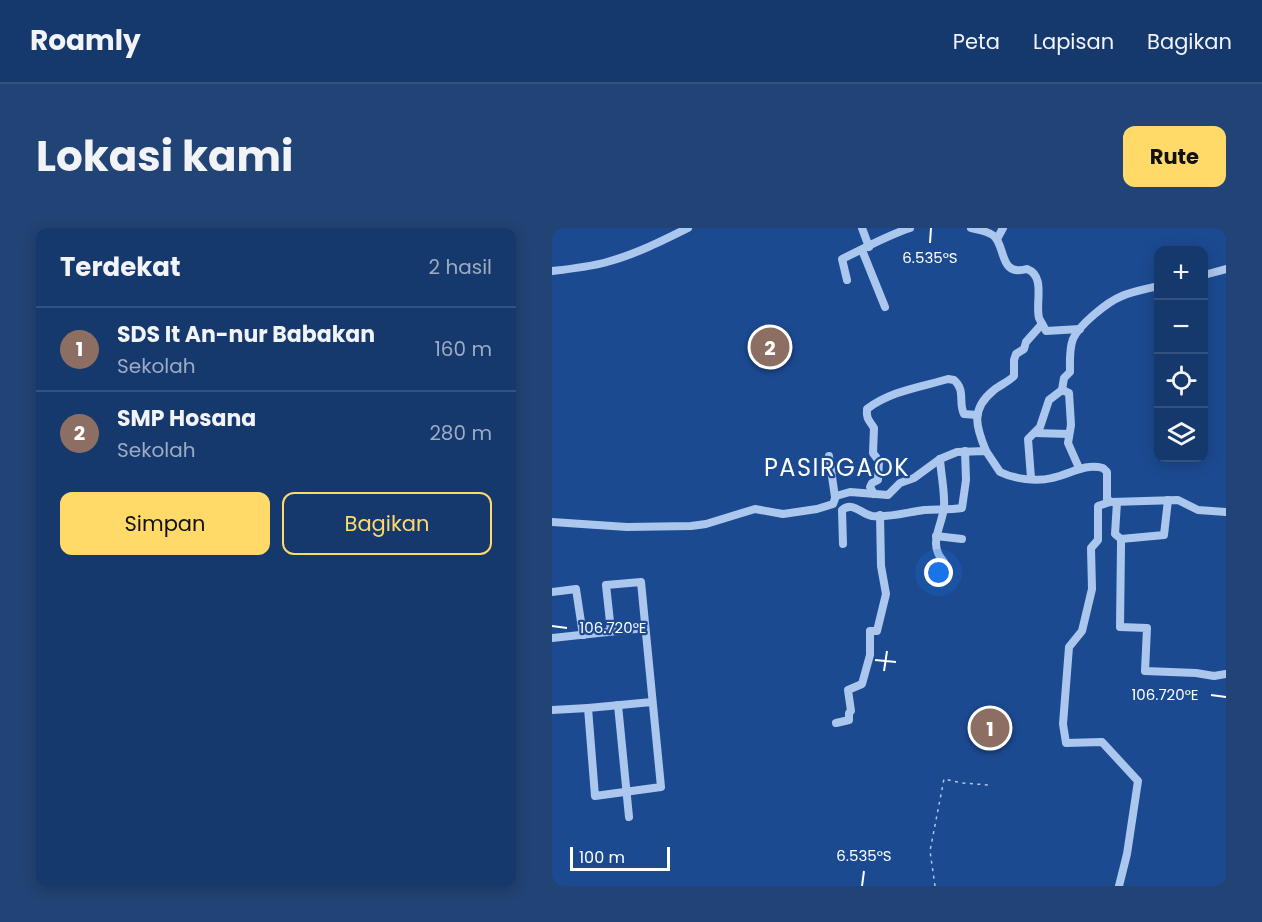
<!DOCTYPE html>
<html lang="id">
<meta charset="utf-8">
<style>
:root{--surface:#15386d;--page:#224375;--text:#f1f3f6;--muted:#9dacc2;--line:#345280;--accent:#ffda69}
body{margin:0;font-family:Poppins,sans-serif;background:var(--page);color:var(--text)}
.controls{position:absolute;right:18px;top:18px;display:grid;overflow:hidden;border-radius:12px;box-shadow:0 3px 15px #0003}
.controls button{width:54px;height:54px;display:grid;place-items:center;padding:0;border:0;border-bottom:2px solid var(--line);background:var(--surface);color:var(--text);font:30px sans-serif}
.scale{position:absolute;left:18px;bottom:15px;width:100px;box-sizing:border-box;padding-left:6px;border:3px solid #fff;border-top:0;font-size:16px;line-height:21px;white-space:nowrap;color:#fff;-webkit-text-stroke:4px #1c4a91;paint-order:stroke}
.you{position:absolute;left:387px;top:345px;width:21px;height:21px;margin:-15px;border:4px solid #fff;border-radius:50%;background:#1a73e8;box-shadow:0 0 0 9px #1a73e833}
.badge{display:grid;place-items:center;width:39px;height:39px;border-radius:50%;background:var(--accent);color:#fff;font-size:20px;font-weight:700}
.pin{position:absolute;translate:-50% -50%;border:3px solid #fff;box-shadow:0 2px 6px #0006}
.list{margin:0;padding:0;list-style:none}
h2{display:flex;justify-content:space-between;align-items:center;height:78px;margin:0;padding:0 24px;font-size:26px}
h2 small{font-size:20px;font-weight:400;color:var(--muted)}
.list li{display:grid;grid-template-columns:39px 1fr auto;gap:18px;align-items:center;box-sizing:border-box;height:84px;padding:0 24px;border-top:2px solid var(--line)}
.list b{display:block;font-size:22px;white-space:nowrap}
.list p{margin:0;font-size:20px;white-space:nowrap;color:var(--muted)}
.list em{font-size:20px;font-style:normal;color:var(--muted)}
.actions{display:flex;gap:12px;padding:18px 24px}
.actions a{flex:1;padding:14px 0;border:2px solid var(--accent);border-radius:12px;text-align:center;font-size:21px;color:var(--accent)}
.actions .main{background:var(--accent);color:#111}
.icon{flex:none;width:33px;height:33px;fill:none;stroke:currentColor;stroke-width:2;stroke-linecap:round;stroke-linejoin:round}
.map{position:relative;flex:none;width:674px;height:658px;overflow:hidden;border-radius:12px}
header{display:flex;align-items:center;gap:36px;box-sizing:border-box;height:84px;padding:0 30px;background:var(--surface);border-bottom:2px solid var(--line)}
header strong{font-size:28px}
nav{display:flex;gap:33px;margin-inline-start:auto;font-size:21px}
.intro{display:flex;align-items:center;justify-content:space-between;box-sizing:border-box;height:144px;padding:0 36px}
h1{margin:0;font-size:42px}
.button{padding:15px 27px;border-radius:12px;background:var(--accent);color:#111;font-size:21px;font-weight:700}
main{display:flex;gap:36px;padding:0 36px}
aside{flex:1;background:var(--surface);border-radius:12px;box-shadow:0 3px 15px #0003}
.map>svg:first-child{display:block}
</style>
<header>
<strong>Roamly</strong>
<nav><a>Peta</a><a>Lapisan</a><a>Bagikan</a></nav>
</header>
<div class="intro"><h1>Lokasi kami</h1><a class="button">Rute</a></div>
<main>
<aside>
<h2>Terdekat<small>2 hasil</small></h2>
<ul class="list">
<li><span class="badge" style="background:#8d6e63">1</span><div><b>SDS It An-nur Babakan</b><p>Sekolah</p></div><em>160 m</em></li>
<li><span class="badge" style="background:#8d6e63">2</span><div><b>SMP Hosana</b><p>Sekolah</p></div><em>280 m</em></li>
</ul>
<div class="actions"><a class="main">Simpan</a><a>Bagikan</a></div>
</aside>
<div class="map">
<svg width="674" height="658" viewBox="0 0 674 658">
<rect width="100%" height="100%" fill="#1c4a91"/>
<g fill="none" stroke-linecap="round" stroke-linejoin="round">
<polyline stroke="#acc7ee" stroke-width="1.5" stroke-dasharray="3 4.5" stroke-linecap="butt" points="383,658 378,623 392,551 410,555 437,557"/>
<g stroke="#acc7ee" stroke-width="8">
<polyline points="310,0 317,19"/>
<path d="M419,0C426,2 436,3 442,8C454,19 447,49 475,41C494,48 483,75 487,90C489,94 492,99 494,103L528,101"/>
<polyline points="445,11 451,0"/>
<polyline points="310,22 333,79"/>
<path d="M0,43C18,41 37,39 55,34C84,26 110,13 136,0"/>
<polyline points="652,47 674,41"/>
<path d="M295,52L290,31C313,20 334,8 358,0"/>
<polyline points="510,162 517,165 519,197 516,215 527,240"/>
<polyline points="483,205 517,206"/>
<path d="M434,223C424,199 418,181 442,162C448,157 456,154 462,148V132L464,126L472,121L474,114L490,96"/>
<polyline points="277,228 283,269"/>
<path d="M388,231C389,247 393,264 392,279C390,299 375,316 392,334"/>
<path d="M479,250L476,211L488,199L497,172L510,162L512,150L518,144C518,134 517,121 521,111C527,97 555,74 570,68C581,63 595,61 606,58"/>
<path d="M322,266L318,259L320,255L326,252L327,233L321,225L322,200C317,192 314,191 315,181C338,163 369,159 396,151L402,152C414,162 406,175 412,186L425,187"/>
<polyline points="558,274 546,278 546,312 539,320 540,361 530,403 517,419 511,496 514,515 550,514 586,553 575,626 567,658"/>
<polyline points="565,274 563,306 569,311 569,318 568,399 595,400 593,443 644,445 662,448 674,446"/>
<path d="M0,294L75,299L139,298L154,296L203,281L231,286L265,281L281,276L284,268L298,264L336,267L348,255L362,250L388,231L405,224L434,223L448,244C462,251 485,254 500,250C519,246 532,235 551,240L555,244V271L559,274L626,272L646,282L674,284"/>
<polyline points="384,308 410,311"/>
<polyline points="569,311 612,307 616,272"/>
<path d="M291,316L290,282C301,273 309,286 320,288C337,290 356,284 372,282C385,281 398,282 410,280L414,252L413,223"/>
<polyline points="0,364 24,361 31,407"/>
<polyline points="59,403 54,357 89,354 109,559 43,568 36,480 100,474"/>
<polyline points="0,410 93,400"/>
<polyline points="66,477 77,589"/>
<polyline points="0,482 36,480"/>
<polyline points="284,495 297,492 297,485 299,483 296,462 310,456 318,427 318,403 325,403 334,366 329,338 328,287"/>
</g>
</g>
<path fill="none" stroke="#fff" stroke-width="2" d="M378,15L379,0M0,398L15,400M323,432L344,434M332,443L335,423M659,467L674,469M310,658L312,643"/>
<g text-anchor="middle" stroke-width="4.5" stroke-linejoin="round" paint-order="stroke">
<g font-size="24" letter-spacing="1.5" fill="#fff" stroke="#1c4a91">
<text x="285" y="248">PASIRGAOK</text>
</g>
</g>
<g font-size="15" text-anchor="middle" fill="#fff" stroke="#1c4a91" stroke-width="4.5" stroke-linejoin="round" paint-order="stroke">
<text x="378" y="35">6.535°S</text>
<text x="61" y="405">106.720°E</text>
<text x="613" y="472">106.720°E</text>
<text x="312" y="633">6.535°S</text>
</g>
</svg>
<div class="controls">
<button>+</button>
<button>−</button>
<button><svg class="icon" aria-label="locate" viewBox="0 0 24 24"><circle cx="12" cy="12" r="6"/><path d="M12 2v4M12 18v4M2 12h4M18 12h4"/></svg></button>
<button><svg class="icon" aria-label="layers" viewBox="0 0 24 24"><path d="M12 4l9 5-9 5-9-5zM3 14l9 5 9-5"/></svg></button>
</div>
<div class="scale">100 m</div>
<div class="you"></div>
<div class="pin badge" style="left:438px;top:500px;background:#8d6e63">1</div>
<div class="pin badge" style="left:218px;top:119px;background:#8d6e63">2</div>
</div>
</main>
